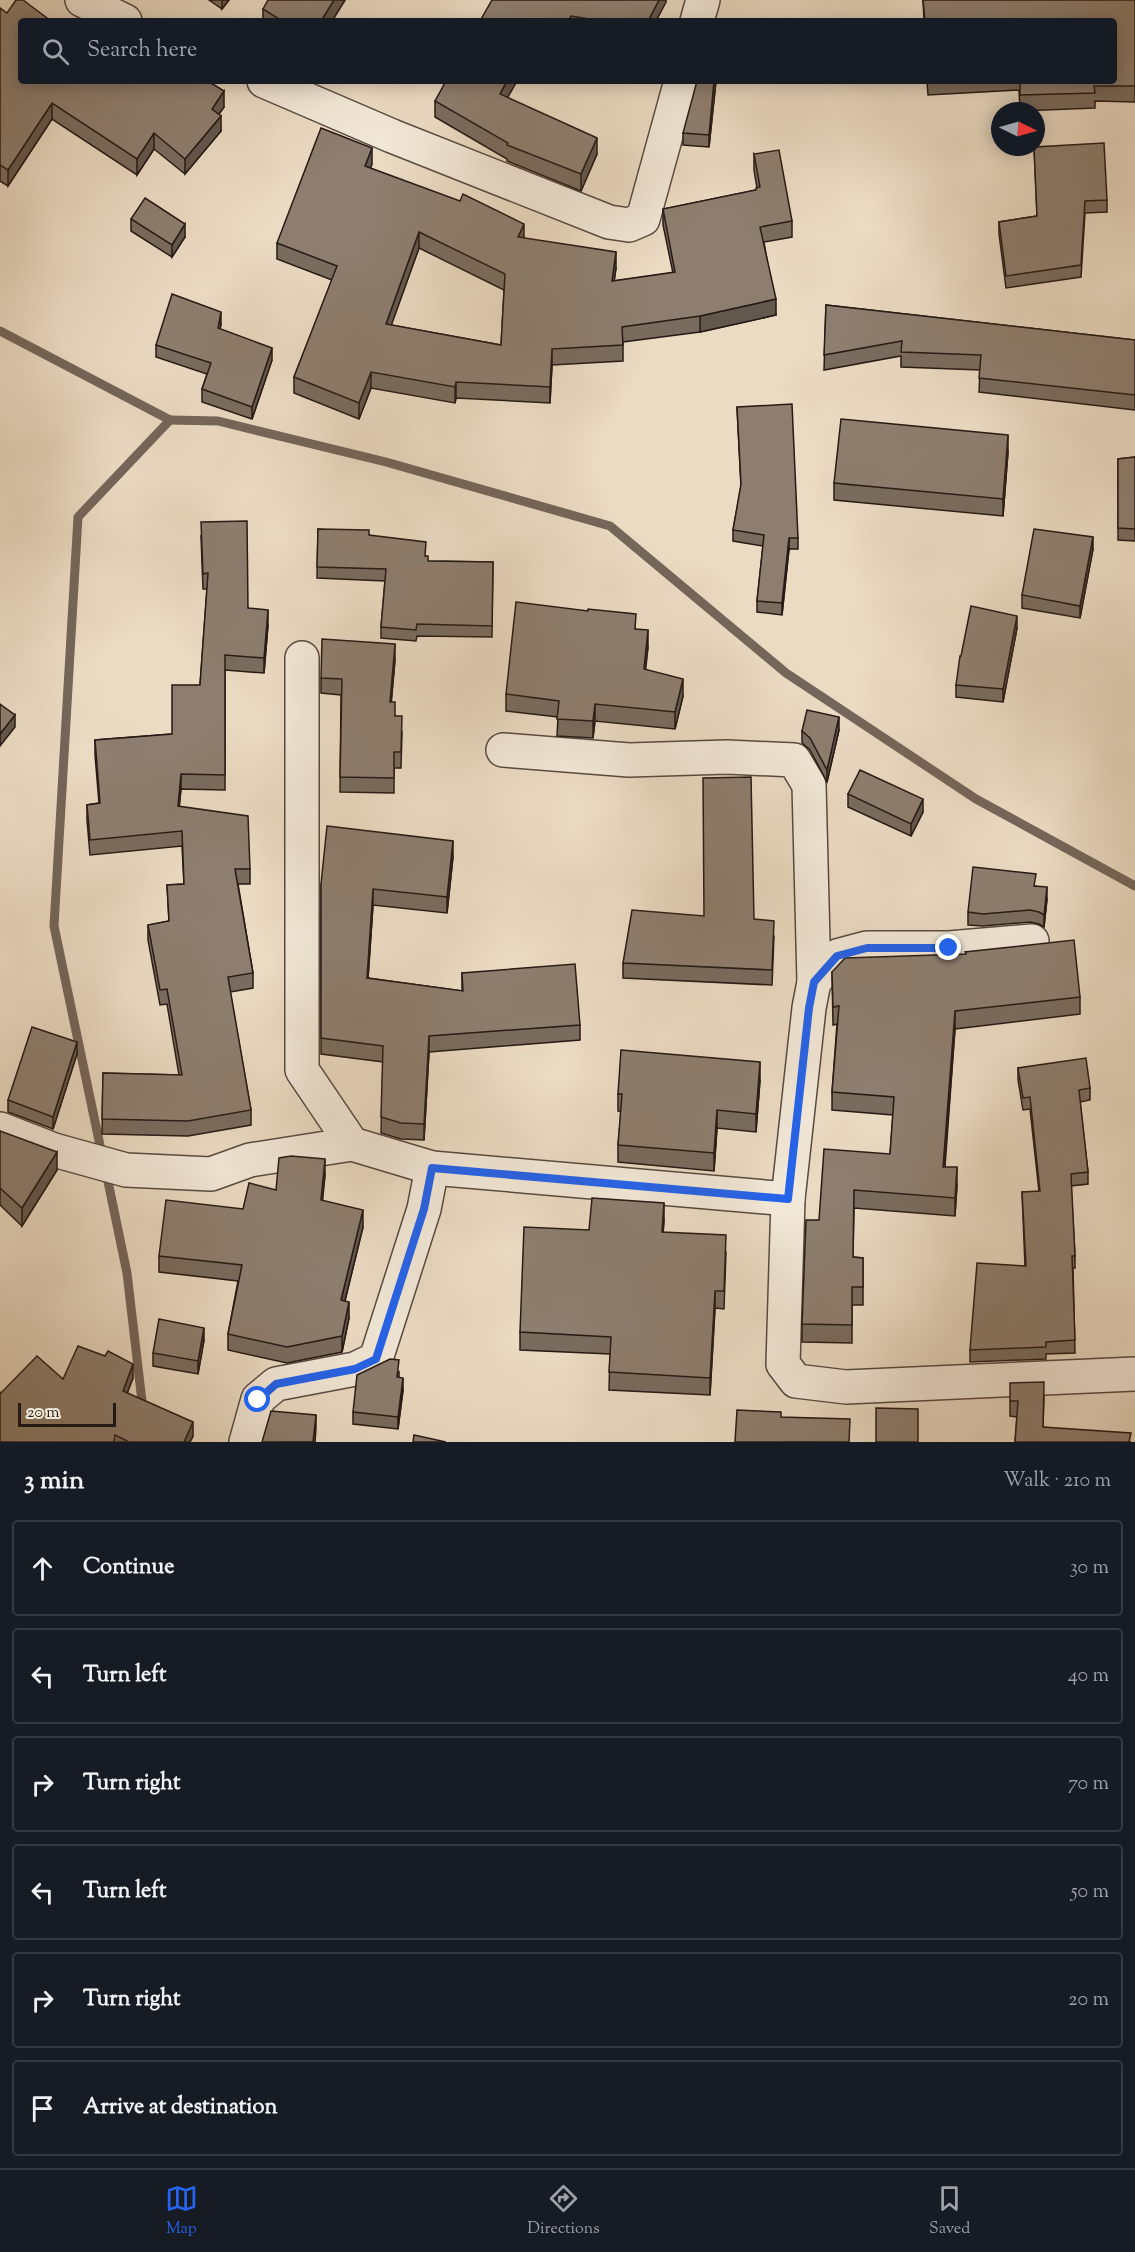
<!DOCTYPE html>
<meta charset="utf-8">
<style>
:root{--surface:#171b24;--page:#242831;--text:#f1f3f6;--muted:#9ea1a6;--line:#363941;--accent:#2563eb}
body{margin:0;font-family:"Sorts Mill Goudy",serif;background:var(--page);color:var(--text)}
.compass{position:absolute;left:991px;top:102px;width:54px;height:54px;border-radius:50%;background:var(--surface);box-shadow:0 3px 15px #0003;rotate:95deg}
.scale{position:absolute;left:18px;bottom:15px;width:98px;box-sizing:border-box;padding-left:6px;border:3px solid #271a15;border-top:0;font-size:16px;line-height:21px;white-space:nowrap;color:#271a15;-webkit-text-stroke:4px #f2e8d8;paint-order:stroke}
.stop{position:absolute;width:18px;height:18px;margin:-14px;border:4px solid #2563eb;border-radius:50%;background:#fff}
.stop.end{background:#2563eb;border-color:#fff;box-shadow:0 2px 6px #0008}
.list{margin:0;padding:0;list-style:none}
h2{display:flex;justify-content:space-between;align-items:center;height:78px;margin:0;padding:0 24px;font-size:26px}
h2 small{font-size:20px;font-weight:400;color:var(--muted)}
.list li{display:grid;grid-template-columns:39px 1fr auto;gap:18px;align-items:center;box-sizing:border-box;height:96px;margin:0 12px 12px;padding:0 12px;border:2px solid var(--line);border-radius:6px}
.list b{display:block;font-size:22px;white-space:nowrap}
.list em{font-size:20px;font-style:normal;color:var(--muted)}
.icon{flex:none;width:33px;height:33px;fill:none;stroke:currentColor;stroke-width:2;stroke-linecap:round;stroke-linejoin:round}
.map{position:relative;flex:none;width:1135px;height:1442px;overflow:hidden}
.search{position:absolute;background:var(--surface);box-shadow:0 3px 15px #0003;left:18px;right:18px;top:18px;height:66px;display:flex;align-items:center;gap:15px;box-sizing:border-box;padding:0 21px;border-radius:6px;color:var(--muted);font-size:22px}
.sheet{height:726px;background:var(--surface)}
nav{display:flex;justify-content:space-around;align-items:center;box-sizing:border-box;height:84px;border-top:2px solid var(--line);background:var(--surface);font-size:16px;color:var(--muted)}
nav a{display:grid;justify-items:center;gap:3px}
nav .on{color:var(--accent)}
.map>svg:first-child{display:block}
</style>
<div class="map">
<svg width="1135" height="1442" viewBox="0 0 1135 1442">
<rect width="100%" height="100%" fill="#ebdbc3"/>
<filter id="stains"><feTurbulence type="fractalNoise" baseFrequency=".00333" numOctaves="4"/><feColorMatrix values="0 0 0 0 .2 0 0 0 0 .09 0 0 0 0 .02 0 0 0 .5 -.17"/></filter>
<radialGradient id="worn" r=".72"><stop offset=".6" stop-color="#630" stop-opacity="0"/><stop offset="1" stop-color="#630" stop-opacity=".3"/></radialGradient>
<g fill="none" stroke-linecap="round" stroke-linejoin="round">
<g stroke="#74665a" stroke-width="9">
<polyline points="0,331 170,420 78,517 54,926 102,1155"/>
<polyline points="170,420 218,421 386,462 610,526 786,673 976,799 1135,886"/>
<polyline points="106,1172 127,1273 143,1410"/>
</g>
<defs>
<g id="minor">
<polyline points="82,0 125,21"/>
<polyline points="697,21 703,0"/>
<polyline points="264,81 392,136 609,222 629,225 643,219 681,81"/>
<polyline points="302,658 302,1070 352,1144"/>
<polyline points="503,750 629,760 727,757 794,760 809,785 814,982"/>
<polyline points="1032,941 949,948 867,948 837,956 814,982 809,1008 788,1199 783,1364 796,1381 846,1387 1135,1374"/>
<polyline points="0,1129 54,1150 126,1170 211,1174 250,1160 352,1144 432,1168 788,1199"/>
<polyline points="246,1442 258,1399 276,1384 355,1369 376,1359 424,1209 432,1168"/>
</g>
</defs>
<use href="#minor" stroke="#584a40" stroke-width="36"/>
<use href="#minor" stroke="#f2e8d8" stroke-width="33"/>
</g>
<g fill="#796c5f" stroke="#271a15" stroke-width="1.5" fill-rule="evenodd">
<polygon points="209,0 229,0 222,9"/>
<polygon points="345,0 332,21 263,21 263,9"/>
<polygon points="666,0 656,21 480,21"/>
<polygon points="923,0 1135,0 1135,102 1095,101 1095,108 1020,111 1019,90 928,95 927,81 1114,81 1114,21 924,21"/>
<polygon points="0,8 21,81 224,107 219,114 221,131 185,174 154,149 137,175 52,119 8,186 0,181"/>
<polygon points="716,81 709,147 683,145 683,133"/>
<polygon points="507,97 597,154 581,191 507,161 507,159 435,117 435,101"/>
<polygon points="1034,147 1107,200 1107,212 1085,213 1081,277 1006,288 999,234 999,222 1037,216"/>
<path d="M754,154L792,221V237L764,242L776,315L700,332L623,342V361L552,365L550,403L456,398L455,403L371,388L359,419L294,393V377L332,280L277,259V243L372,164L370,168L524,238L616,268L614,281L673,273L663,225V209L756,190L757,188L754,170ZM419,248L504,290L501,345L391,325Z"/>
<polygon points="131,219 185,237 172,257 131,231"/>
<polygon points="826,305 1135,340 1135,410 979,392 980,370 901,367 901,356 824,370"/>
<polygon points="221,324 220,329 272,360 252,419 202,402 202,389 207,374 156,357 156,345"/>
<polygon points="737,407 798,538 798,549 789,549 782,615 757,612 757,601 763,546 733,541 733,530 741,487"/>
<polygon points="1008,452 1003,516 834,500 834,483"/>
<polygon points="1135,457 1135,541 1118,540 1118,459"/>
<polygon points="318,529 369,535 426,556 428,561 493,562 492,637 417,636 416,641 381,638 381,627 385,581 317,578"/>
<polygon points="201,537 248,608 268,625 264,673 225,670 225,790 181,789 179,806 250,869 250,884 238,884 253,973 253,988 230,992 251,1110 251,1125 188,1136 102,1134 103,1073 179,1075 167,1004 160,1005 148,940 148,925 169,921 167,885 184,884 182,846 90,855 87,820 87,805 99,803 95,755 95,740 172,734 200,685 207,589 203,589"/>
<polygon points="1093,549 1080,618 1022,608 1022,595"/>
<polygon points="1017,628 1003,702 956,697 956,685"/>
<polygon points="636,629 648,647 645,669 683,696 675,729 595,721 593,738 557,736 558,717 506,711 506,694"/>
<polygon points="395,660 391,702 395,716 402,732 401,768 394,768 394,793 340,792 341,695 321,693 321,678"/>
<polygon points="839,730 827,782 810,750 802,743 802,731"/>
<polygon points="848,794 923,812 911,836 848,807"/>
<polygon points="453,857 447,913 373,905 368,978 462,991 462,973 580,1025 580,1040 429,1052 424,1140 401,1139 381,1133 383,1062 321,1054 321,884"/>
<polygon points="1036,886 1047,899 1044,927 1039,924 1030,922 983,926 968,925 968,912"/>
<polygon points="754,919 774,936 772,985 623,978 623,963"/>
<polygon points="832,972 1080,997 1080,1014 955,1029 945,1167 957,1185 955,1216 854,1208 853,1257 863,1258 863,1305 852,1305 852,1343 802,1342 802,1324 819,1220 890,1154 893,1115 832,1110 832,1092 837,1024 833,1025"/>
<polygon points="77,1054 53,1129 8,1112 8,1100"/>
<polygon points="1018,1068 1090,1088 1090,1100 1080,1102 1088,1172 1088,1184 1071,1186 1075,1256 1075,1268 1073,1268 1075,1353 1046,1354 1046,1359 970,1362 970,1350 1025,1266 1022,1192 1039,1192 1030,1109 1023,1110 1018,1080"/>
<polygon points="760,1080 756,1132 717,1128 714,1171 618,1162 618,1145 621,1112 618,1111 618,1094"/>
<polygon points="0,1131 57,1170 22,1226 0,1205"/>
<polygon points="325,1175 322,1201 363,1227 345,1301 349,1318 342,1352 287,1363 228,1350 228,1334 238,1281 159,1272 159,1256 243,1209 276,1190"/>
<polygon points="664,1220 663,1232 726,1252 724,1309 715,1308 710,1395 609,1390 610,1354 520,1350 520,1332 589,1230"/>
<polygon points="204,1340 198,1374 153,1366 153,1353"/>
<polygon points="399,1372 399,1377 403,1390 398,1429 353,1424 353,1412"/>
<polygon points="133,1378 127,1393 193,1436 190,1442 0,1442 1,1393 63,1379"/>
<polygon points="1044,1397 1043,1427 1131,1442 1015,1442 1017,1417 1010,1416 1010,1401"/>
</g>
<g fill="#63584e" stroke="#271a15" stroke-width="1.5">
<polygon points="222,0 229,0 222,9"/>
<polygon points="334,0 345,0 332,21 321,21"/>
<polygon points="659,0 666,0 666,2 656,21 648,21"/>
<polygon points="507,81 517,81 500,111 500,94"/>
<polygon points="714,81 716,81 709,147 709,135"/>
<polygon points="224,91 224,107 212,124 212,109"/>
<polygon points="52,103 52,119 8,186 8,170"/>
<polygon points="221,116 221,131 185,174 185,159"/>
<polygon points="154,133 154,149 137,175 137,159"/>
<polygon points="597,138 597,154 581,191 581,174"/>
<polygon points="372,148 372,164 365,182 365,166"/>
<polygon points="185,224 185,237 172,257 172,245"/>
<polygon points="524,224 524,240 518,237"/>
<polygon points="419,232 419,248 386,340 386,324"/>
<polygon points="616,252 616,268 612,297 612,281"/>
<polygon points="776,299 776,315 700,332 700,316"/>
<polygon points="221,312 221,324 218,341 218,328"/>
<polygon points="272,348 272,360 252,419 252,407"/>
<polygon points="552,349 552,365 550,403 550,387"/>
<polygon points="371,372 371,388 359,419 359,403"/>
<polygon points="456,382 456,398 455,403 455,387"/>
<polygon points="1008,435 1008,452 1003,516 1003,499"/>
<polygon points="1093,537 1093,549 1080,618 1080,606"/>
<polygon points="789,538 789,549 782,615 782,603"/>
<polygon points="268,610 268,625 264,673 264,658"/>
<polygon points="1017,616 1017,628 1003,702 1003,689"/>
<polygon points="648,630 648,647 644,686 644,669"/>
<polygon points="395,644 395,660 390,718 390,702"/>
<polygon points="683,679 683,696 675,729 675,712"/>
<polygon points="595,704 595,721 593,738 593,721"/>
<polygon points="15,715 15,727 0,746 0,734"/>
<polygon points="839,717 839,730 827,782 827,770"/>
<polygon points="181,774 181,789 178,821 178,806"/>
<polygon points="923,799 923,812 911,836 911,824"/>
<polygon points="453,841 453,857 447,913 447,897"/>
<polygon points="1047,887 1047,899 1044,927 1044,915"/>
<polygon points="373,889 373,905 367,994 367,978"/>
<polygon points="955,1011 955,1029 943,1184 943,1167"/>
<polygon points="429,1036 429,1052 424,1140 424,1124"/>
<polygon points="77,1042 77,1054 53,1129 53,1117"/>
<polygon points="760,1062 760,1080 756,1132 756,1114"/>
<polygon points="717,1110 717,1128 714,1171 714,1153"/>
<polygon points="57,1152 57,1170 22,1226 22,1208"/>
<polygon points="325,1159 325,1175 321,1217 321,1200"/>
<polygon points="957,1167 957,1185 955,1216 955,1198"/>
<polygon points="664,1203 664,1220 662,1250 662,1232"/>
<polygon points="363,1210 363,1227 341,1316 341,1300"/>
<polygon points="715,1291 715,1308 710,1395 710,1378"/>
<polygon points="349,1302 349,1318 342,1352 342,1336"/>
<polygon points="204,1328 204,1340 198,1374 198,1361"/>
<polygon points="133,1364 133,1378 123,1404 123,1391"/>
<polygon points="403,1378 403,1390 398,1429 398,1417"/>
<polygon points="316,1415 316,1428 315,1442 313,1442"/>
<polygon points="193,1422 193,1436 190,1442 184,1442"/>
</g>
<g fill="#8d7e6f" stroke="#271a15" stroke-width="1.5" fill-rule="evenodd">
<polygon points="16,0 23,0 51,21 21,21 21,81 208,81 224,91 212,109 221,116 185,159 154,133 137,159 52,103 8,170 0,165 0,8 7,13"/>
<polygon points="268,0 334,0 321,21 282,21 263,9"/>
<polygon points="492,0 659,0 648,21 602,21 571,16 568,21 545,21 542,20 542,21 480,21"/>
<polygon points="923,0 1135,0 1135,86 1094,86 1095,93 1020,95 1020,81 1114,81 1114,21 925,21"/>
<polygon points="446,81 507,81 500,94 597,138 581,174 507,145 508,143 435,101"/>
<polygon points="697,81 714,81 709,135 683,133"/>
<path d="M321,128L372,148L365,166L460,201L463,194L524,224L518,237L616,252L612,281L675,272L663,209L756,190V188L760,187L754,154L779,150L792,221L760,227L776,299L700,316L622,327L623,345L552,349L550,387L456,382L455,387L371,372L359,403L294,377L337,266L277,243ZM419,232L505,274L501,345L386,324Z"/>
<polygon points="1104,143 1107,200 1085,201 1081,265 1006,276 999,222 1037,216 1034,147"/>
<polygon points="145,198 185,224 172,245 131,219"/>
<polygon points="172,294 221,312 218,328 272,348 252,407 202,389 211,363 156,345"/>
<polygon points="826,305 1135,340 1135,395 979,378 981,355 901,352 902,341 824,355"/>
<polygon points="792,404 798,538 789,538 782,603 757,601 764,535 733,530 741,484 737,407"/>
<polygon points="841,419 1008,435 1003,499 834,483"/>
<polygon points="1135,457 1135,529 1118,528 1118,459"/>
<polygon points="247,521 248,608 268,610 264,658 225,655 225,775 181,774 178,806 248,816 250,869 235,869 253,973 228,977 251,1110 188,1121 102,1119 103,1073 182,1075 167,989 160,990 148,925 169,921 167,885 184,884 182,831 90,840 87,805 100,803 95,740 172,734 172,685 200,685 208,573 203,574 201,522"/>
<polygon points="318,529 369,530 369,535 426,542 425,556 428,556 428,561 493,562 492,626 417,624 416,630 381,627 386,569 317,567"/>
<polygon points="1034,529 1093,537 1080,606 1022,595"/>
<polygon points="516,602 588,611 588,609 636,614 635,629 648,630 644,669 683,679 675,712 595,704 593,721 557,719 559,701 506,694"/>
<polygon points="971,606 1017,616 1003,689 956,685 960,656 961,656"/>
<polygon points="322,639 395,644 390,702 395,702 395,716 402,716 401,752 394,752 394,778 340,777 342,679 321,678"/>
<polygon points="0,704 15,715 0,734"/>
<polygon points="807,710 839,717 827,770 810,738 802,731"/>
<polygon points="860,770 923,799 911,824 848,794"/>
<polygon points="751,777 754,919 774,921 772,970 623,963 632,910 704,916 703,778"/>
<polygon points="327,826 453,841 447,897 373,889 367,978 463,991 462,973 575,964 580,1025 429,1036 424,1124 401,1123 381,1117 383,1046 321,1038 321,884"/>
<polygon points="973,867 1036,874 1034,886 1047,887 1044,915 1039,912 1030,910 983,914 968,912"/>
<polygon points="1074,940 1080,997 955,1011 943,1167 957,1167 955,1198 854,1190 853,1257 863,1258 863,1287 852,1287 852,1325 802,1324 806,1220 819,1220 824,1149 890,1154 894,1097 832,1092 839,1006 833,1007 832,972 845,958 966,954 965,952"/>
<polygon points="32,1027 77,1042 53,1117 8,1100"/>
<polygon points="621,1050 760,1062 756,1114 717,1110 714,1153 618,1145 622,1094 618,1094"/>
<polygon points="1086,1058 1090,1088 1079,1090 1088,1172 1071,1174 1075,1256 1072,1256 1075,1340 1046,1342 1046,1347 970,1350 977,1263 1026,1266 1022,1192 1040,1191 1030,1097 1023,1098 1018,1068"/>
<polygon points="0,1131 57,1152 22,1208 0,1188"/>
<polygon points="291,1156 325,1159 321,1200 363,1210 341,1300 349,1302 342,1336 287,1347 228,1334 242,1265 159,1256 166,1200 243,1209 249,1183 276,1190 279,1158"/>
<polygon points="592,1198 664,1203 662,1232 726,1235 724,1291 715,1291 710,1378 609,1372 611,1337 520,1332 524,1227 589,1230"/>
<polygon points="159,1319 204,1328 198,1361 153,1353"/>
<polygon points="78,1346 105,1356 108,1351 133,1364 123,1391 193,1422 184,1442 129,1442 115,1435 114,1442 0,1442 0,1392 1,1393 37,1356 63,1379"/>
<polygon points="390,1359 399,1360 397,1377 403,1378 398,1417 353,1412 357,1375"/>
<polygon points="1044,1382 1043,1427 1131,1433 1129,1442 1015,1442 1018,1401 1010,1401 1010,1383"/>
<polygon points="876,1408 918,1409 918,1442 876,1442"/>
<polygon points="737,1410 781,1412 781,1417 850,1419 849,1442 735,1442"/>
<polygon points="271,1411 316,1415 313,1442 262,1442"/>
<polygon points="414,1435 446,1442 413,1442"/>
</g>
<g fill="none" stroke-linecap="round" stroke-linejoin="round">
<polyline stroke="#2563eb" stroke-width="8" points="258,1400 276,1384 355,1369 376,1359 424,1209 432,1168 788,1199 809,1008 814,982 837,956 867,948 949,948"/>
</g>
<rect width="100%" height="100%" filter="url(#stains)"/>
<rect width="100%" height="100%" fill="url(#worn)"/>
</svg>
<svg class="compass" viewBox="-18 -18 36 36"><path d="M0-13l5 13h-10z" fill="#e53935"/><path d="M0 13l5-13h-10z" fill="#9ea1a6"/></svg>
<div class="scale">20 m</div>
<div class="stop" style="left:258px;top:1400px"></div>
<div class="stop end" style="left:949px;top:948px"></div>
<div class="search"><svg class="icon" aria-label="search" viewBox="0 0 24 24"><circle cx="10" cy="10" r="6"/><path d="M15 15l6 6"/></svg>Search here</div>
</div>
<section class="sheet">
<h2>3 min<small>Walk · 210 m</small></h2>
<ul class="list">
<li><svg class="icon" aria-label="ahead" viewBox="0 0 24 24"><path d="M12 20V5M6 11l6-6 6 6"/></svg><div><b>Continue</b></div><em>30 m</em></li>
<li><svg class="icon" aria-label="left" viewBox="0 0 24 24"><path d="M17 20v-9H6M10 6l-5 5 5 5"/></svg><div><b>Turn left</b></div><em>40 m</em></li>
<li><svg class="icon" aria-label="right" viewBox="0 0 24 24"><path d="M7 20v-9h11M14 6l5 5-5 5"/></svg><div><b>Turn right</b></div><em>70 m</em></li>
<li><svg class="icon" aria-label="left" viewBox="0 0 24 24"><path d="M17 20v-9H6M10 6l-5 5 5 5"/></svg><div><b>Turn left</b></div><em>50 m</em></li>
<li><svg class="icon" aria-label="right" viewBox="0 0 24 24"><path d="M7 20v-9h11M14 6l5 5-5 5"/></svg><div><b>Turn right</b></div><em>20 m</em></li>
<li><svg class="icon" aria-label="arrive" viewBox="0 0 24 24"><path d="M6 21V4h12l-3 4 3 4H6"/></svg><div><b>Arrive at destination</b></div></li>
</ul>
</section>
<nav>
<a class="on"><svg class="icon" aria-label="map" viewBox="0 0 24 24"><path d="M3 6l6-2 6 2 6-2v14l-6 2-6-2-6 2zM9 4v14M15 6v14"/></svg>Map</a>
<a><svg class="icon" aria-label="directions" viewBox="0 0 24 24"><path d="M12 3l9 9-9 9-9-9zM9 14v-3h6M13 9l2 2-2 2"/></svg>Directions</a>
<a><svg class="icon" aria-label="saved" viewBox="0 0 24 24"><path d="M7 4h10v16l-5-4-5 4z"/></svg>Saved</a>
</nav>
